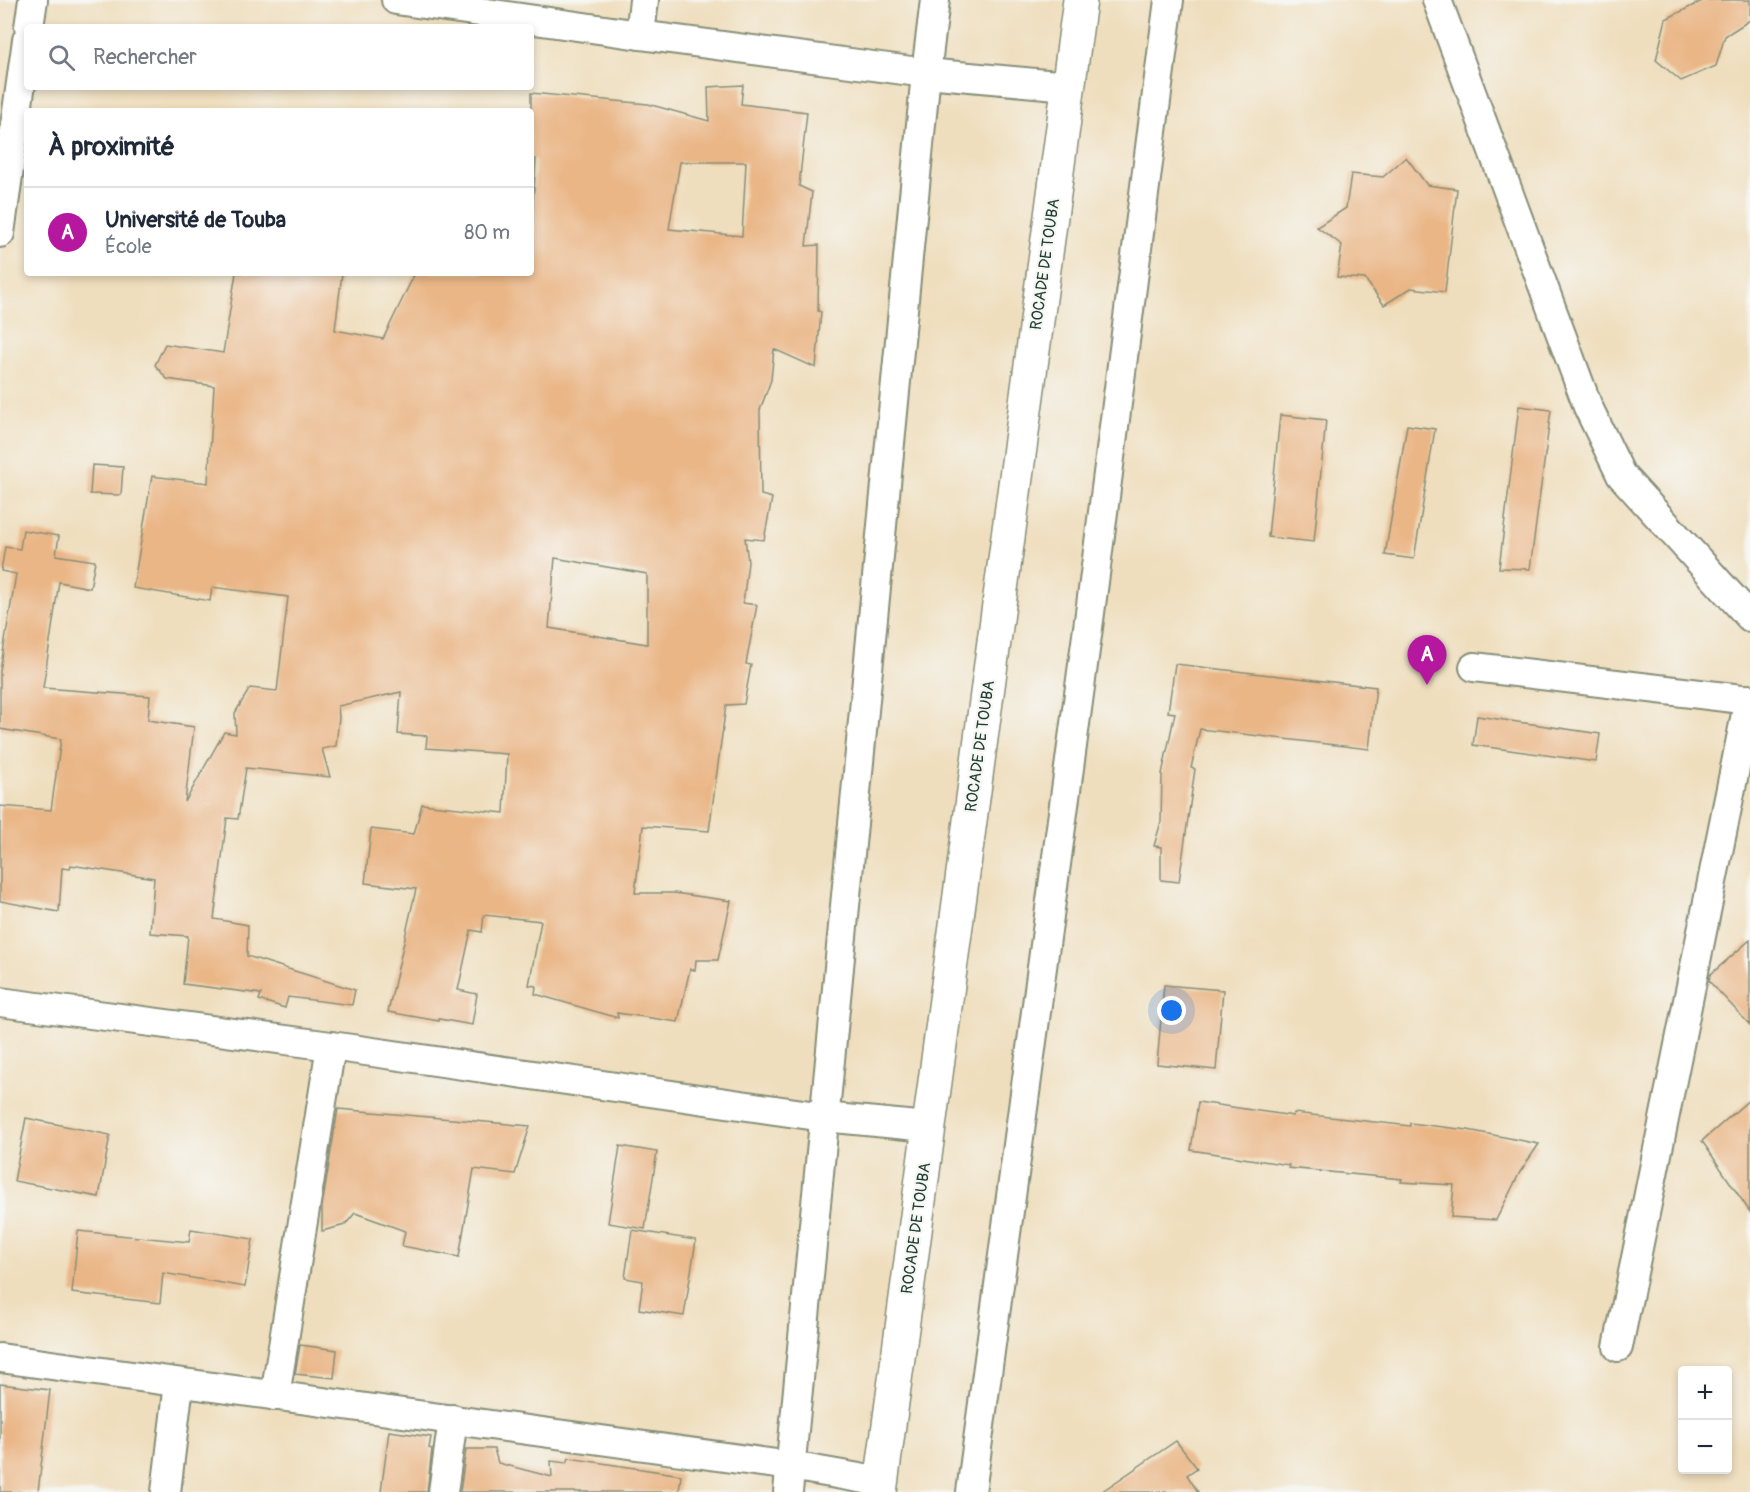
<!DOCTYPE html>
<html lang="fr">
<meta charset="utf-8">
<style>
:root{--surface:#fff;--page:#f2f2f3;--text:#1f2937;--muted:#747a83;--line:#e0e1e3;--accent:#b5179e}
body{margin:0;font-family:Pangolin,sans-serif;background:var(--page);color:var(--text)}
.controls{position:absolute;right:18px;bottom:18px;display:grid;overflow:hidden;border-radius:6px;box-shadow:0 3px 9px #0003}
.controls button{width:54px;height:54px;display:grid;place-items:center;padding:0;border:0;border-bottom:2px solid var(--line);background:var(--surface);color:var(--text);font:30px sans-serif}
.you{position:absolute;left:1172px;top:1011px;width:21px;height:21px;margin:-15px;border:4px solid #fff;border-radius:50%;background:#1a73e8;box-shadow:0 0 0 9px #1a73e833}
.badge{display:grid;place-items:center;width:39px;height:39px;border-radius:50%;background:var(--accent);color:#fff;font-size:20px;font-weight:700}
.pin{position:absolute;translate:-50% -50px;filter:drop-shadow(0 2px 3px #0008)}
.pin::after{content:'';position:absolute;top:32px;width:21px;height:18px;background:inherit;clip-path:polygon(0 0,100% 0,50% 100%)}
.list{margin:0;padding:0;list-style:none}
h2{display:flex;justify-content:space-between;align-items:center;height:78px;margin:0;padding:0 24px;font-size:26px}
h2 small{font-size:20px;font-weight:400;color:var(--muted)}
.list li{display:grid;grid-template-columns:39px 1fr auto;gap:18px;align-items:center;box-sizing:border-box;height:90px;padding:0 24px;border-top:2px solid var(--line)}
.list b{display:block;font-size:22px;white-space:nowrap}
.list p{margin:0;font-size:20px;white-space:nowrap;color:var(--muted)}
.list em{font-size:20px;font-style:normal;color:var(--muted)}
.icon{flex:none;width:33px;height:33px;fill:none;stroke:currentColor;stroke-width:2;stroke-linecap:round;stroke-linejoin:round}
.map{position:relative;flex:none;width:1750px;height:1492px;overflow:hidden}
.search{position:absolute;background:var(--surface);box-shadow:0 3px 9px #0003;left:24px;top:24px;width:510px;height:66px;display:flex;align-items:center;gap:15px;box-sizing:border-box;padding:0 21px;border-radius:6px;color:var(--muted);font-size:22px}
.panel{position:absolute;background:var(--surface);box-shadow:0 3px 9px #0003;left:24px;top:108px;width:510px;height:168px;border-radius:6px}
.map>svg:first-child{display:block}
</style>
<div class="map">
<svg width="1750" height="1492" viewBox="0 0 1750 1492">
<rect width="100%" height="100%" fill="#f6f6f2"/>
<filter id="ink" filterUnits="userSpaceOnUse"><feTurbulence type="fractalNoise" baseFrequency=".0167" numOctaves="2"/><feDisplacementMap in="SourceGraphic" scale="12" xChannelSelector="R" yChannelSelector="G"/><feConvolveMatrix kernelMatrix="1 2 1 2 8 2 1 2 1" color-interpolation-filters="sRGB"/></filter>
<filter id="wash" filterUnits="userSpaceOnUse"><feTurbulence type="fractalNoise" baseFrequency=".008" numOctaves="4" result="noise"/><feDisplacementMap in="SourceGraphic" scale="24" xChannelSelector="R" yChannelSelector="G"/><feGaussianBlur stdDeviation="1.35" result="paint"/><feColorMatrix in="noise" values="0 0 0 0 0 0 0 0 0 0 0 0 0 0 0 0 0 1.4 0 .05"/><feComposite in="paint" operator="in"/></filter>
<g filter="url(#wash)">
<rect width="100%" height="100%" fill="#efdebd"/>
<g id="blocks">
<g fill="#eab686" fill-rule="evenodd">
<polygon points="1704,0 1750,0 1750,20 1725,36 1716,66 1681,81 1656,60 1666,19"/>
<path d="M743,85L741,104L807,112L799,186L812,192L806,246L819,245L818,311L821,312L816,368L774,349L771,380L760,410L761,495L772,498L764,540L745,538L748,562L743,603L757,605L746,664L751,665L744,704L726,705L709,831L643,826L635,893H674L731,901L718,960H696L695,970L690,969L678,1022L617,1013L618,1018L535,994L536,986L529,985L541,921L484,915L482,932L471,930L458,990L477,994L472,1025L439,1019V1021L388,1012L416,889L365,883L371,829L414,834L422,804L504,813L507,754L426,748L427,736L398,734L401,692L338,706L339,717L336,746L322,749L330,777L246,768L238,819L227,818L214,919L248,925L247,956L355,990L352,1005L288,997L285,1008L259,1000L261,994L183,984L188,936L150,933L154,878L71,865L70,869L62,868L59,912L0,901V806L51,810L61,739L0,729V671L16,574L1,571L5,547L20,549L23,530L59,536L56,555L95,561L90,588L59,582L43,688L150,696L148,720L194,727L185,802L224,732L236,734L235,713L250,688L277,691L288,597L212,587L210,601L133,588L152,476L208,483L214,386L167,379L155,365L165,344L223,353L236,273H342L335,330L383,339L415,273H531V219H532L536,159H531V93L648,104L709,121L708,87ZM680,162H746L742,236L669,229ZM555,558L647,574V644L549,628Z"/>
<polygon points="1406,157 1427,185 1457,189 1445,292 1411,288 1384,305 1365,279 1337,277 1342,245 1317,227 1346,208 1351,174 1383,177"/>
<polygon points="1519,406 1551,410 1530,569 1499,568"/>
<polygon points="1280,415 1326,420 1314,542 1268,537"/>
<polygon points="1407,425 1435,429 1414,559 1385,555"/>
<polygon points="92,465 123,467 121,495 90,494"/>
<polygon points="1175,664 1376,687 1369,749 1200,729 1191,768 1195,769 1179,882 1161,880 1161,847 1154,846 1161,822 1162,774 1175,713 1168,712"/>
<polygon points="1477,716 1600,734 1596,762 1473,745"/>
<polygon points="1750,940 1750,1025 1709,981 1710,975"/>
<polygon points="1164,985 1223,990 1216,1070 1157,1064"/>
<polygon points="1750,1099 1750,1212 1702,1141"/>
<polygon points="1198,1102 1293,1116 1294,1113 1410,1126 1410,1123 1468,1130 1539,1144 1520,1172 1496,1220 1451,1217 1454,1185 1401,1182 1402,1179 1288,1168 1289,1165 1191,1150"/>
<polygon points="338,1109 530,1126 515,1174 474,1169 459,1257 402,1246 405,1231 355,1213 345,1225 322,1231 322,1207"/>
<polygon points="26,1118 110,1135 99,1197 14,1181"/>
<polygon points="620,1146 657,1152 645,1229 608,1223"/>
<polygon points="191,1229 253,1239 245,1287 163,1273 160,1303 72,1293 78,1231 189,1242"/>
<polygon points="632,1230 696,1240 684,1316 639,1309 643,1281 625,1278"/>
<polygon points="300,1345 337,1350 334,1378 295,1374"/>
<polygon points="0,1384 50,1390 38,1492 0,1492"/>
<polygon points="389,1431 431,1437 429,1448 432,1449 427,1492 381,1492"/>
<polygon points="1176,1441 1197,1468 1187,1475 1198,1492 1101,1492"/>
<polygon points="466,1449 494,1449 498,1463 552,1477 551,1461 567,1463 569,1458 681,1475 679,1492 460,1492"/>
</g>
</g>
</g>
<g filter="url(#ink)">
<use href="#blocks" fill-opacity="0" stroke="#878e78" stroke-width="1.5"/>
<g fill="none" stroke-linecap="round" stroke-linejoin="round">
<defs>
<g id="street">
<polyline points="396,0 640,35 926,73 1068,86"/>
<polyline points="1437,0 1588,407 1621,475 1750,617"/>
<polyline points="29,27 33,0"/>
<polyline points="640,35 644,0"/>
<polyline points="0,233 27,40"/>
<polyline points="1474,667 1750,700"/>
<polyline points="0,1002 331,1046 824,1117 928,1127"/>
<polyline points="1618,1347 1749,699"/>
<polyline points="0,1358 791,1466 882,1482"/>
<polyline points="275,1396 331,1046"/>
<polyline points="166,1492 179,1383"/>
<polyline points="443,1492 453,1419"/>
<polyline points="788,1492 926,73 935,0"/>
<polyline points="971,1492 1090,613 1169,0"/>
</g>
<polyline id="primary" points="880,1492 1080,0"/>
</defs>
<use href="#street" stroke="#878e78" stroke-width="32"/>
<use href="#primary" stroke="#878e78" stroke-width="36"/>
<use href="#street" stroke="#fff" stroke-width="28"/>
<use href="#primary" stroke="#fff" stroke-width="33"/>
</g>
</g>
<g text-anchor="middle" stroke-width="4.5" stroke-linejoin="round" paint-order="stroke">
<g font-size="16" fill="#1f3d34" stroke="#f6f6f2">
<text transform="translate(1044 264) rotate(-82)" y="6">ROCADE DE TOUBA</text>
<text transform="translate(979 746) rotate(-82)" y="6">ROCADE DE TOUBA</text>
<text transform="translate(915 1228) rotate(-82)" y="6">ROCADE DE TOUBA</text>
</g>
</g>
</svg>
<div class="controls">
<button>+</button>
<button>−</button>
</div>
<div class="you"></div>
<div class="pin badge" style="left:1427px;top:685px">A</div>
<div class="search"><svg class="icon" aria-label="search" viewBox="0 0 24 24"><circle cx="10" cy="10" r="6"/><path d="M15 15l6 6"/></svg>Rechercher</div>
<section class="panel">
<h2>À proximité<small></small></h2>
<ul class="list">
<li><span class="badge">A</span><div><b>Université de Touba</b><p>École</p></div><em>80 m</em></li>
</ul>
</section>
</div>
